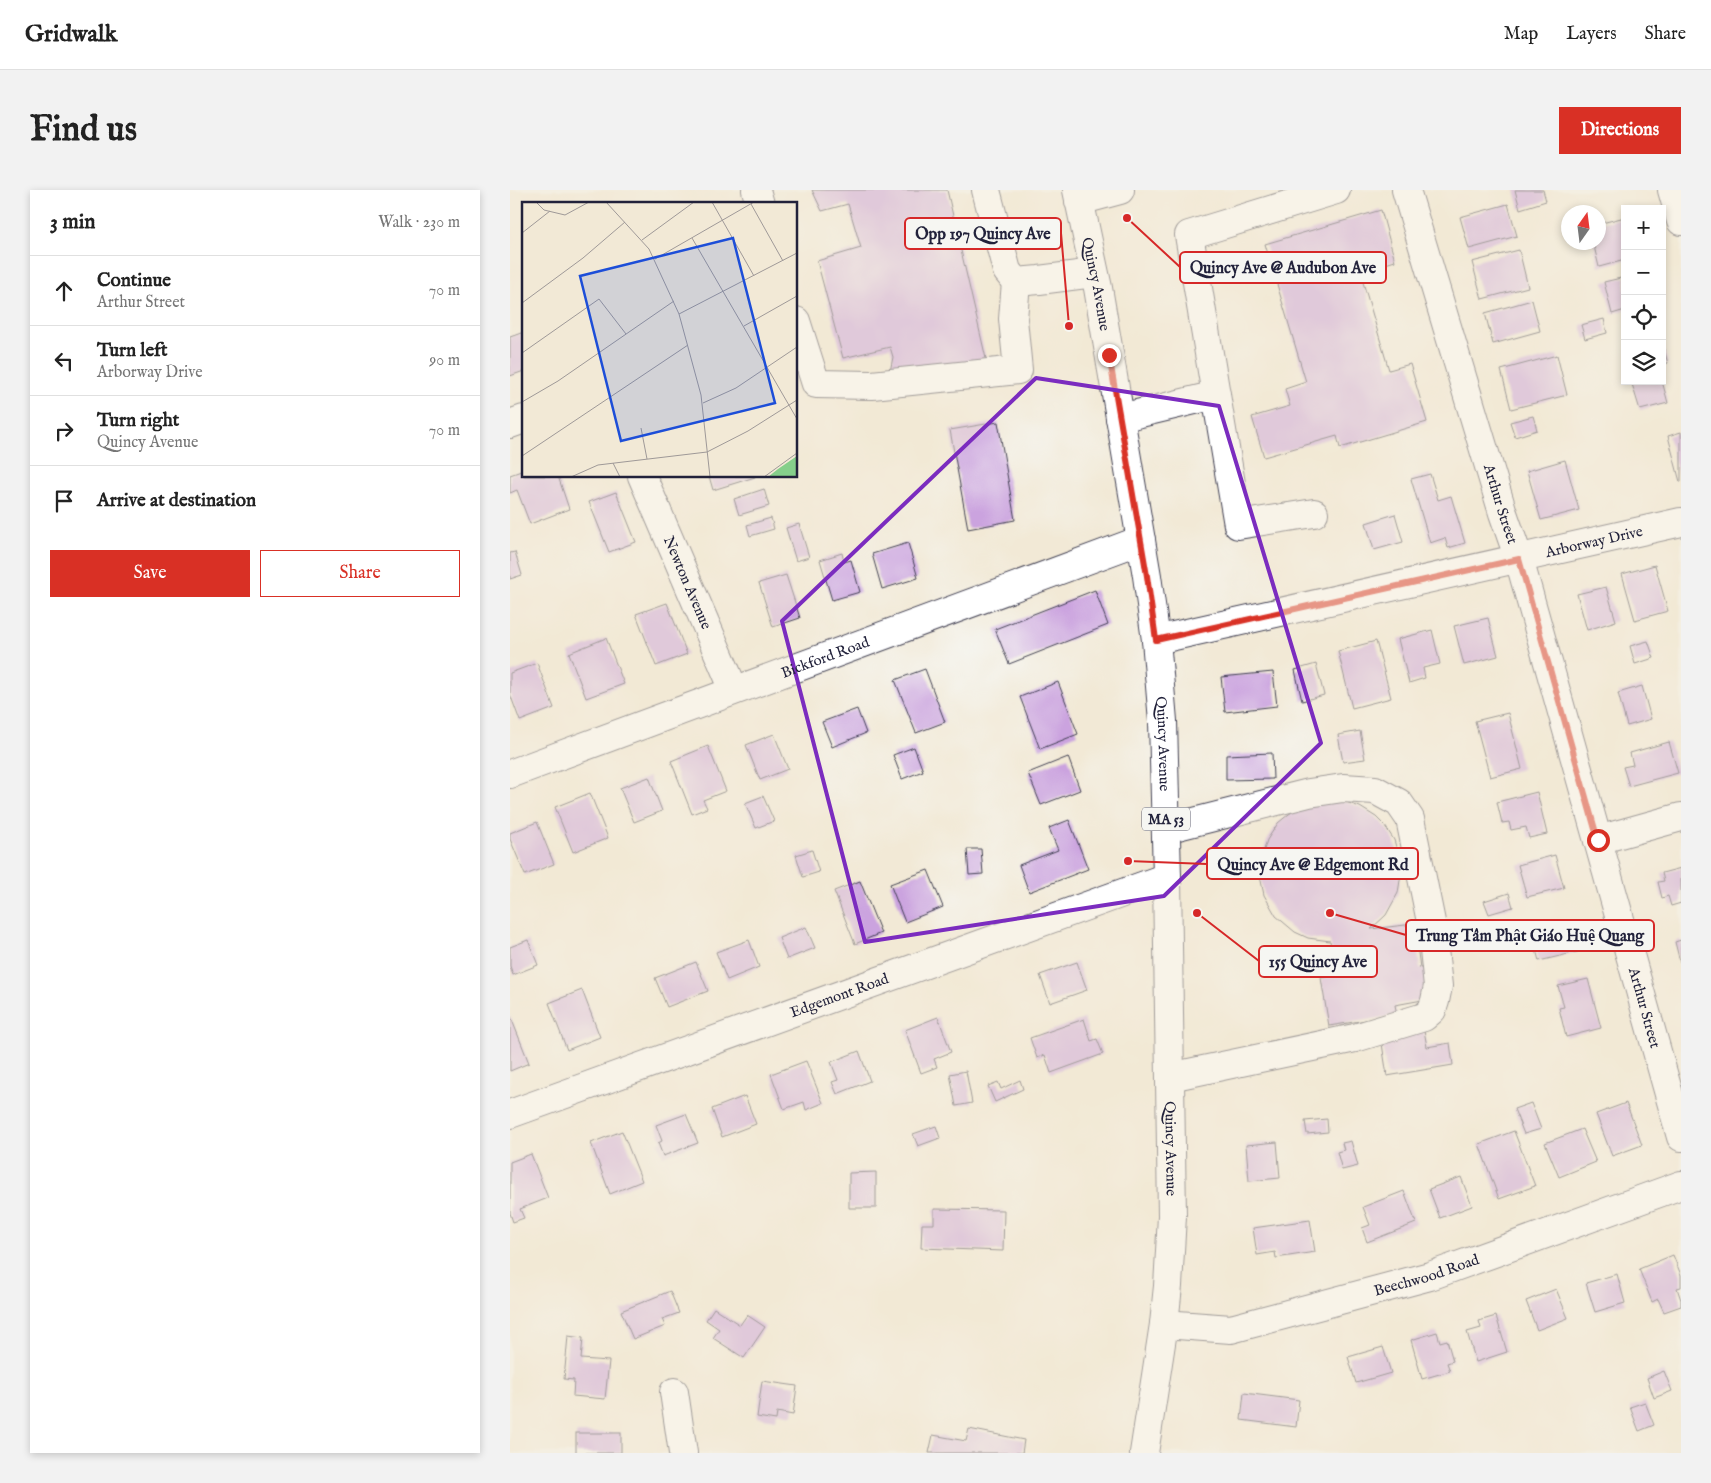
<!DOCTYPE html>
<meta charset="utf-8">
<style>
:root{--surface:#fff;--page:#f2f2f2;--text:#222;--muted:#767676;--line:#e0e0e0;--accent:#d93025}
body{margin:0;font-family:"IM FELL English",serif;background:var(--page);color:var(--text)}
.controls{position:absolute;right:15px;top:15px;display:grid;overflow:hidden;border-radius:0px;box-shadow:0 2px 8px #0003}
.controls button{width:45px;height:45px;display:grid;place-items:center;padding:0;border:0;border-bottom:1px solid var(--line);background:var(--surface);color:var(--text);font:25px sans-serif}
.compass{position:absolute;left:1051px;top:15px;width:45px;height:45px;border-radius:50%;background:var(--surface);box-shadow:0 2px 8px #0003;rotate:14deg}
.stop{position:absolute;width:15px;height:15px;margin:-11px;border:4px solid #d93025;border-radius:50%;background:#fff}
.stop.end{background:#d93025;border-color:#fff;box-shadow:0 1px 5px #0008}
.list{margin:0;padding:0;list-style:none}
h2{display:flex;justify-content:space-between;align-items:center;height:65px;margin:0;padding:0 20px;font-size:21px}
h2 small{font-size:16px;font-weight:400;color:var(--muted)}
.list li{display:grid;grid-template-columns:32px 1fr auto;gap:15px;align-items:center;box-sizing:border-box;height:70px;padding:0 20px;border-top:1px solid var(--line)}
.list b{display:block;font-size:19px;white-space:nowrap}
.list p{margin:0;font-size:16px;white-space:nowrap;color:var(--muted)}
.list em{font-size:16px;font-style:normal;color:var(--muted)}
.actions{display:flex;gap:10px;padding:15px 20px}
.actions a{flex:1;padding:11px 0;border:1px solid var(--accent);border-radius:0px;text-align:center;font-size:18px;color:var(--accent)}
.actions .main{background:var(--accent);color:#fff}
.icon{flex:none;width:28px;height:28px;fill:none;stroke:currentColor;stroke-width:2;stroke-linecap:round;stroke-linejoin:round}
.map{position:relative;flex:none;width:1171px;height:1263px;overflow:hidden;border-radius:0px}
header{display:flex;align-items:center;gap:30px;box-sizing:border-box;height:70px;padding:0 25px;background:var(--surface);border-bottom:1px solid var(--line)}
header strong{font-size:24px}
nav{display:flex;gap:28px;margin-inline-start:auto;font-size:18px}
.intro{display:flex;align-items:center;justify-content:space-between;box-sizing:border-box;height:120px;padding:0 30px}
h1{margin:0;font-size:35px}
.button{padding:12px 22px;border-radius:0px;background:var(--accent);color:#fff;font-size:18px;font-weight:700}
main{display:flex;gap:30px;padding:0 30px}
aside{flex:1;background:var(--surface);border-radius:0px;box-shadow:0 2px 8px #0003}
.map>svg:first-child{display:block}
</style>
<header>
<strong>Gridwalk</strong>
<nav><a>Map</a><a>Layers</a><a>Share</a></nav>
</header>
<div class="intro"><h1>Find us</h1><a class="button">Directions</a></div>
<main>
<aside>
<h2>3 min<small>Walk · 230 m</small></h2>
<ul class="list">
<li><svg class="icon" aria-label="ahead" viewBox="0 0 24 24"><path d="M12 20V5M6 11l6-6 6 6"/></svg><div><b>Continue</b><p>Arthur Street</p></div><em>70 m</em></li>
<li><svg class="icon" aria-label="left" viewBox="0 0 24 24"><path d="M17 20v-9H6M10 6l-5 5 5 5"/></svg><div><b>Turn left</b><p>Arborway Drive</p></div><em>90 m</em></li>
<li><svg class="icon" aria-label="right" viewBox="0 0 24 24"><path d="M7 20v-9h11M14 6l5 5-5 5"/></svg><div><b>Turn right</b><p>Quincy Avenue</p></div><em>70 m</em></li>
<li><svg class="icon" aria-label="arrive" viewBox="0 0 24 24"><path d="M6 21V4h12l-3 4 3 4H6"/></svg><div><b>Arrive at destination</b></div></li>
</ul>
<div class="actions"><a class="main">Save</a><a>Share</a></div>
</aside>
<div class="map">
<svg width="1171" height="1263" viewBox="0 0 1171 1263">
<rect width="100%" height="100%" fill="#f6f6f2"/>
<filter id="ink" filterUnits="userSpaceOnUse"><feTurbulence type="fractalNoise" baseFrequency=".02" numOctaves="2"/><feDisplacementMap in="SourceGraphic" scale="10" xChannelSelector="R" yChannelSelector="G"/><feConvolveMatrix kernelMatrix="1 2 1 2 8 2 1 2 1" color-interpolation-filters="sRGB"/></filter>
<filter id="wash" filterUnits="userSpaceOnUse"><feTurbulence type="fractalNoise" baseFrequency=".0096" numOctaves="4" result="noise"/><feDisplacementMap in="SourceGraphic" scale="20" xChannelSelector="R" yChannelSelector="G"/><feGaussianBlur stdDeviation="1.12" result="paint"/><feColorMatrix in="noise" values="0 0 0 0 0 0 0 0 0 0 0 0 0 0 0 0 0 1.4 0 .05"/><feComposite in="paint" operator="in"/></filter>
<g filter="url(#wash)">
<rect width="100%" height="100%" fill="#f2e9d6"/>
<g id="blocks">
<g fill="#cba3df">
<polygon points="302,0 437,0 477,173 380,182 383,167 380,157 333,168 307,71 351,58 338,14 312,21"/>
<polygon points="1005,0 1033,0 1036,11 1010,19"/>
<polygon points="998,14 1007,46 959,59 950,27"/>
<polygon points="871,20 885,71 850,82 879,180 900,174 917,232 830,258 827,246 754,267 742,227 780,216 775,199 796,192 755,54"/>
<polygon points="1115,27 1115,70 1089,77 1083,52 1088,52 1088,34"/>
<polygon points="1009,60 1018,97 972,109 962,72"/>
<polygon points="1115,87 1115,120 1102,124 1094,92"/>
<polygon points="1022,110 1030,141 983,154 975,123"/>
<polygon points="1094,129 1097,143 1075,149 1071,135"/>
<polygon points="14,142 14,181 0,186 0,147"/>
<polygon points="1152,154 1158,173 1152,175"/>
<polygon points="1047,165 1057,205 1001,219 991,180"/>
<polygon points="1132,191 1152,191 1158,213 1130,220 1122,194"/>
<polygon points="1023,226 1027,240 1005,247 1000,232"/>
<polygon points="488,232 505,330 458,339 440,240"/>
<polygon points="1171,242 1171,292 1170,292 1158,246"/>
<polygon points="1055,270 1069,320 1031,330 1017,281"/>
<polygon points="14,280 14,286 48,286 59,319 20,334 7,300 0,303 0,285"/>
<polygon points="920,284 928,310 941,306 955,353 938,358 935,348 920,353 901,289"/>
<polygon points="199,286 245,286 245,287 203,300"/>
<polygon points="254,299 259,316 229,325 224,309"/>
<polygon points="106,302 126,352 99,362 79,312"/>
<polygon points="885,324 893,352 864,360 856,333"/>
<polygon points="261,328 264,339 240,346 237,335"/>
<polygon points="289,334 299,367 286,371 276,338"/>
<polygon points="398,353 408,388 372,399 362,364"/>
<polygon points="5,362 12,385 0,389 0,363"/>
<polygon points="332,363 334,372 341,370 350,402 322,410 310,370"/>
<polygon points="1145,375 1158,421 1125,430 1112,384"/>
<polygon points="276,385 290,428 263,437 249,393"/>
<polygon points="1096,397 1106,431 1077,440 1067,404"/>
<polygon points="585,400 598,435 499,474 485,439"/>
<polygon points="157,413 177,464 146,476 126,424"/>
<polygon points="978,428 988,466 954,475 944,436"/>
<polygon points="922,440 930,474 913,478 915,488 899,493 888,449"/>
<polygon points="96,448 114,494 76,508 59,463"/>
<polygon points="866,451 881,508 842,518 828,461"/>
<polygon points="1138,451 1144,468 1125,474 1120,456"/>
<polygon points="27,473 44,518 10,531 0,504 0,483"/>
<polygon points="806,474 814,505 792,511 785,480"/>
<polygon points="415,479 435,532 406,543 385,490"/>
<polygon points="763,482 767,516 715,522 711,487"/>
<polygon points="548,492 568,544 530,559 510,507"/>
<polygon points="1132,496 1141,529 1117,536 1108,503"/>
<polygon points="347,519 356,543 322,557 312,532"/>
<polygon points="998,523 1012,579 980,587 965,531"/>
<polygon points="850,541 855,569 833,572 828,545"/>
<polygon points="264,544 278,579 250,590 236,555"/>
<polygon points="1159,552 1168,583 1119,596 1113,577 1123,575 1120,563"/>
<polygon points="198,556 216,601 193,610 197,618 182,624 161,571"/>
<polygon points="404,557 413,581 392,589 383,565"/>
<polygon points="762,563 763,589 716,590 716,565"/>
<polygon points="558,567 570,600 531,615 518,583"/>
<polygon points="139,587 152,621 124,632 110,598"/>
<polygon points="1027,602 1037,644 1019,648 1016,637 1001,640 999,632 992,633 987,612"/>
<polygon points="80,603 98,648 63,662 45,617"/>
<polygon points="253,606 264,631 246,638 235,613"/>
<polygon points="833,611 850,617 866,627 875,636 884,650 891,674 891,684 888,703 876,725 861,739 904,734 910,778 918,777 918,809 885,815 887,825 819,836 811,788 826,785 820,751 798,748 785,742 766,726 754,705 750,686 750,673 757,650 768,633 779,624 794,615"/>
<polygon points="559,630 578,679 519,702 509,675 548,660 539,638"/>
<polygon points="27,632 44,674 15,685 0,649 0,643"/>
<polygon points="457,659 471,659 473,684 459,685"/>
<polygon points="302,660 309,682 293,687 286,665"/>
<polygon points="1045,665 1054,698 1017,707 1008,675"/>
<polygon points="1171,678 1171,713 1161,716 1158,706 1152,708 1148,692 1154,691 1152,683"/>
<polygon points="418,680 433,717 395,732 380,694"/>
<polygon points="350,691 371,743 345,754 324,701"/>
<polygon points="999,703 1003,717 979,724 974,711"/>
<polygon points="1055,732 1060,752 1068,750 1071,761 1029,771 1021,740"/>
<polygon points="296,737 305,758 277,769 269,748"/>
<polygon points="18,750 28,775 3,785 0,776 0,757"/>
<polygon points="239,750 249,777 217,790 206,762"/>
<polygon points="1171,750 1171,772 1170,772 1165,752"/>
<polygon points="186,772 198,801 157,817 145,788"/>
<polygon points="567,772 577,800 540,813 530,785"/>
<polygon points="1078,789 1091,838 1056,847 1049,818 1054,817 1048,796"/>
<polygon points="72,800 90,847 57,860 39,813"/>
<polygon points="0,825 19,873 0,881"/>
<polygon points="428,827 441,862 424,869 427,877 411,883 395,840"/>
<polygon points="574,829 581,851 587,849 593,864 541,883 535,865 527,868 520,848"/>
<polygon points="914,840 917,857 940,853 943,875 877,886 871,847"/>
<polygon points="349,861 360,891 327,904 322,892 328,890 321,872"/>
<polygon points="296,871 313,913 296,920 294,912 274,919 261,884"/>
<polygon points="456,881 462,913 446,916 440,884"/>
<polygon points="510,890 513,899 485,912 478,896 488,892 491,899"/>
<polygon points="235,906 246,934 212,947 202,919"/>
<polygon points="1021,913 1031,939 1014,944 1004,919"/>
<polygon points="1116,913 1132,955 1102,966 1086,924"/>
<polygon points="176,924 188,953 153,966 148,953 152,951 146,935"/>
<polygon points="817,929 818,942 797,944 795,931"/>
<polygon points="426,936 430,948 408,956 403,944"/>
<polygon points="1072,939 1086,972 1049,987 1035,953"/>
<polygon points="112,941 132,991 100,1004 81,953"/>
<polygon points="1004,941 1025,996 989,1009 969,954"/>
<polygon points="841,951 848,976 832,980 827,962 834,960 832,953"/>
<polygon points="767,952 770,988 739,991 736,955"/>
<polygon points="21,964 38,1008 10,1019 14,1028 3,1032 0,1023 0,972"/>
<polygon points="366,982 366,1018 339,1018 339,983"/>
<polygon points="951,987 962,1016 930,1028 919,999"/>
<polygon points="894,1001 906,1033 857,1052 852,1038 860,1035 853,1017"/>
<polygon points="424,1019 494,1020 493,1061 411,1058 412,1034 424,1034"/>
<polygon points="800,1030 805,1062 766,1068 765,1062 747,1065 743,1038"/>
<polygon points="1163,1065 1171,1085 1171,1097 1167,1098 1171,1110 1171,1116 1154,1122 1148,1109 1142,1112 1129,1079"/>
<polygon points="1107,1084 1115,1113 1085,1122 1076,1093"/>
<polygon points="1046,1099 1058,1128 1027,1140 1016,1111"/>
<polygon points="160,1101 169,1123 152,1129 155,1136 123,1149 111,1121"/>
<polygon points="204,1118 230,1135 237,1125 255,1137 234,1168 203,1148 209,1139 196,1130"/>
<polygon points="986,1126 997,1162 966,1172 957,1142 971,1138 969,1131"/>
<polygon points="927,1142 930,1152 937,1150 943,1171 937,1173 940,1181 912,1189 901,1150"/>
<polygon points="58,1146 73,1148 71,1169 99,1171 95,1209 63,1206 64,1190 54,1189"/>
<polygon points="873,1157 881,1183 846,1193 838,1167"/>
<polygon points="1154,1181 1162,1201 1144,1208 1137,1188"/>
<polygon points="252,1191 287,1196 283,1225 267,1222 266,1230 247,1227"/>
<polygon points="734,1203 789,1210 786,1237 731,1230"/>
<polygon points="1135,1212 1144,1235 1129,1241 1120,1217"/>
<polygon points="459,1239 514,1250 512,1263 419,1263 423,1245 456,1251"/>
<rect x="66" y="1243" width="45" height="20"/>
</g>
</g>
</g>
<g filter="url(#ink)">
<use href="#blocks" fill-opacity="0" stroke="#414052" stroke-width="1"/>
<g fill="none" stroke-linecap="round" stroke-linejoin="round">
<defs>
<g id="minor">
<polyline points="246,0 250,14"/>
<polyline points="476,0 497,81 506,92 529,90 584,83"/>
<path id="s1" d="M896,0L993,323L1009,369L1171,947"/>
<polyline points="1162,0 1171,31"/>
<polyline points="569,11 610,0"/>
<polyline points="286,131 306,194 362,195 508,180 503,129 506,92"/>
<polyline points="610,228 706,205"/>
<polyline points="0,234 14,229"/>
<path id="s2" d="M132,286L224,500"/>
<polyline points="804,323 728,335 679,45 826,0"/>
<path id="s3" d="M646,450L1171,332"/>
<path id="s4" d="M0,584L631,350"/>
<polyline points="656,639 799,603 833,598 865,600 889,613 900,629 921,732 928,796 925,811 922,820 914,827 845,848 660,887"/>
<polyline points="1088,650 1171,627"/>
<path id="s5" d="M0,924L657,687"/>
<path id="s6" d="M654,1134L721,1139L920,1086L1171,995"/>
<polyline points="164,1202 173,1263"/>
</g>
<g id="major">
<path id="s7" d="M567,0L588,98L637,386L646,450L653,531L657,687L662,1026L658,1096L654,1134L634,1263"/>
</g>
</defs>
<use href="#minor" stroke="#414052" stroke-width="30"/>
<use href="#major" stroke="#414052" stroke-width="30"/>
<use href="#minor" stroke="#fff" stroke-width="28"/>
<use href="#major" stroke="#fff" stroke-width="28"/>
</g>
</g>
<g fill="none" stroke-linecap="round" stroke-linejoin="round" filter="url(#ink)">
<polyline stroke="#d93025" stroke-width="6" points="599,165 637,386 646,450 1009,369 1088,650"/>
</g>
<path d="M0 0H1171V1263H0ZM526,188L709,216L811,553L654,706L355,752L272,431Z" fill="#f2e9d6" fill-opacity=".55" fill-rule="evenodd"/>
<path fill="none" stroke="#7b2cbf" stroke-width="4" stroke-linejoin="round" d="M526,188L709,216L811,553L654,706L355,752L272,431Z"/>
<g text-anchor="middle" stroke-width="5" stroke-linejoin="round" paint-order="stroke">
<rect fill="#f6f6f2" stroke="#626272" stroke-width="1" x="632" y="617.5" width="48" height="23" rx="4"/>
<g font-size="14" font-weight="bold" fill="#22223b">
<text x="656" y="634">MA 53</text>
</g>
<g font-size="15" fill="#22223b" stroke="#f6f6f2">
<text dy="5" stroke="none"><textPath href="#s7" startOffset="96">Quincy Avenue</textPath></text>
<text dy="5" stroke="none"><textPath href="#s1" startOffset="328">Arthur Street</textPath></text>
<text dy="5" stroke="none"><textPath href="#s3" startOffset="449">Arborway Drive</textPath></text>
<text dy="5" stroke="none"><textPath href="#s2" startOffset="116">Newton Avenue</textPath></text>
<text dy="5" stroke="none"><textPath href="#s4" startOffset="336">Bickford Road</textPath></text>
<text dy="5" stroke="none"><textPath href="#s7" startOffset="561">Quincy Avenue</textPath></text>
<text dy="5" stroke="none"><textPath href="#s5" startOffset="350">Edgemont Road</textPath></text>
<text dy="5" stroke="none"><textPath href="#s1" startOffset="852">Arthur Street</textPath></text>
<text dy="5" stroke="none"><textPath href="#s7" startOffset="966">Quincy Avenue</textPath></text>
<text dy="5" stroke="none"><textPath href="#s6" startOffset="270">Beechwood Road</textPath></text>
</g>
</g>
<g transform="translate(12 12)">
<rect width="275" height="275" fill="#f2e9d6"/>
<path d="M275,254V275H246L256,267Z" fill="#85cf8b"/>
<path fill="none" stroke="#9f9998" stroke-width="1" d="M14,0L22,8L43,13L67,0M84,0L127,47L157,112L179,193L188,275M190,0L232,74M229,2L261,59M0,31L28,9M170,36L275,217M120,38L172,0M133,57L232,0M0,101L61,56L103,20M157,112L275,51M222,124L275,94M0,151L77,97L104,132M0,200L36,179L152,99M181,201L214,186L275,145M119,226L125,257M0,254L166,143M91,261L98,275M49,275L76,263L185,250L226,229L275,198M242,275L275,251"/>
<path fill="#1d4ed8" fill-opacity="0.15" stroke="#1d4ed8" stroke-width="2.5" d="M211,36L253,201L99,239L58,74Z"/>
<rect width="275" height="275" fill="none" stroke="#22223b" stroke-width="2.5"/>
</g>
<path fill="none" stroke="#d62828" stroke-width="2" d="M559 136L551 43M617 28L670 77M618 671L697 674M820 723L896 745M687 723L749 771"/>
<g fill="#d62828" stroke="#f6f6f2" stroke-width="2">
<circle cx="559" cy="136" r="5"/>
<circle cx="617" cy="28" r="5"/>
<circle cx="618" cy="671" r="5"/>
<circle cx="820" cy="723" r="5"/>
<circle cx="687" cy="723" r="5"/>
</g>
<g fill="#f6f6f2" stroke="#d62828" stroke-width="2">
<rect x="395" y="28" width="156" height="31" rx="5"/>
<rect x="670" y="62" width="206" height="31" rx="5"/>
<rect x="697" y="658" width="211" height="31" rx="5"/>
<rect x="896" y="730" width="248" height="31" rx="5"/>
<rect x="749" y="756" width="118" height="31" rx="5"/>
</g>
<g font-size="16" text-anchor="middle" font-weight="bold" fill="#22223b">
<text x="473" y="49">Opp 197 Quincy Ave</text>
<text x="773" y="83">Quincy Ave @ Audubon Ave</text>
<text x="803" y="680">Quincy Ave @ Edgemont Rd</text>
<text x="1020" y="751">Trung Tâm Phật Giáo Huệ Quang</text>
<text x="808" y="777">155 Quincy Ave</text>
</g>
</svg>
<div class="controls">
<button>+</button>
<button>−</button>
<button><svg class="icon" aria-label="locate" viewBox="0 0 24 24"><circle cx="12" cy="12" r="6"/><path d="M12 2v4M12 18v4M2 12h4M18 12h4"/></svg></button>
<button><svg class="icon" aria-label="layers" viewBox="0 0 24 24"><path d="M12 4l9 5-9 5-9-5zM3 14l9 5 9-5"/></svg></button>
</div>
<svg class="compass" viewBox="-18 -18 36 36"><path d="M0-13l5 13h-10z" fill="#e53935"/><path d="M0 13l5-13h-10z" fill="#767676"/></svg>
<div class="stop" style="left:1088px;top:650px"></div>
<div class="stop end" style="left:599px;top:165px"></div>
</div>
</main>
